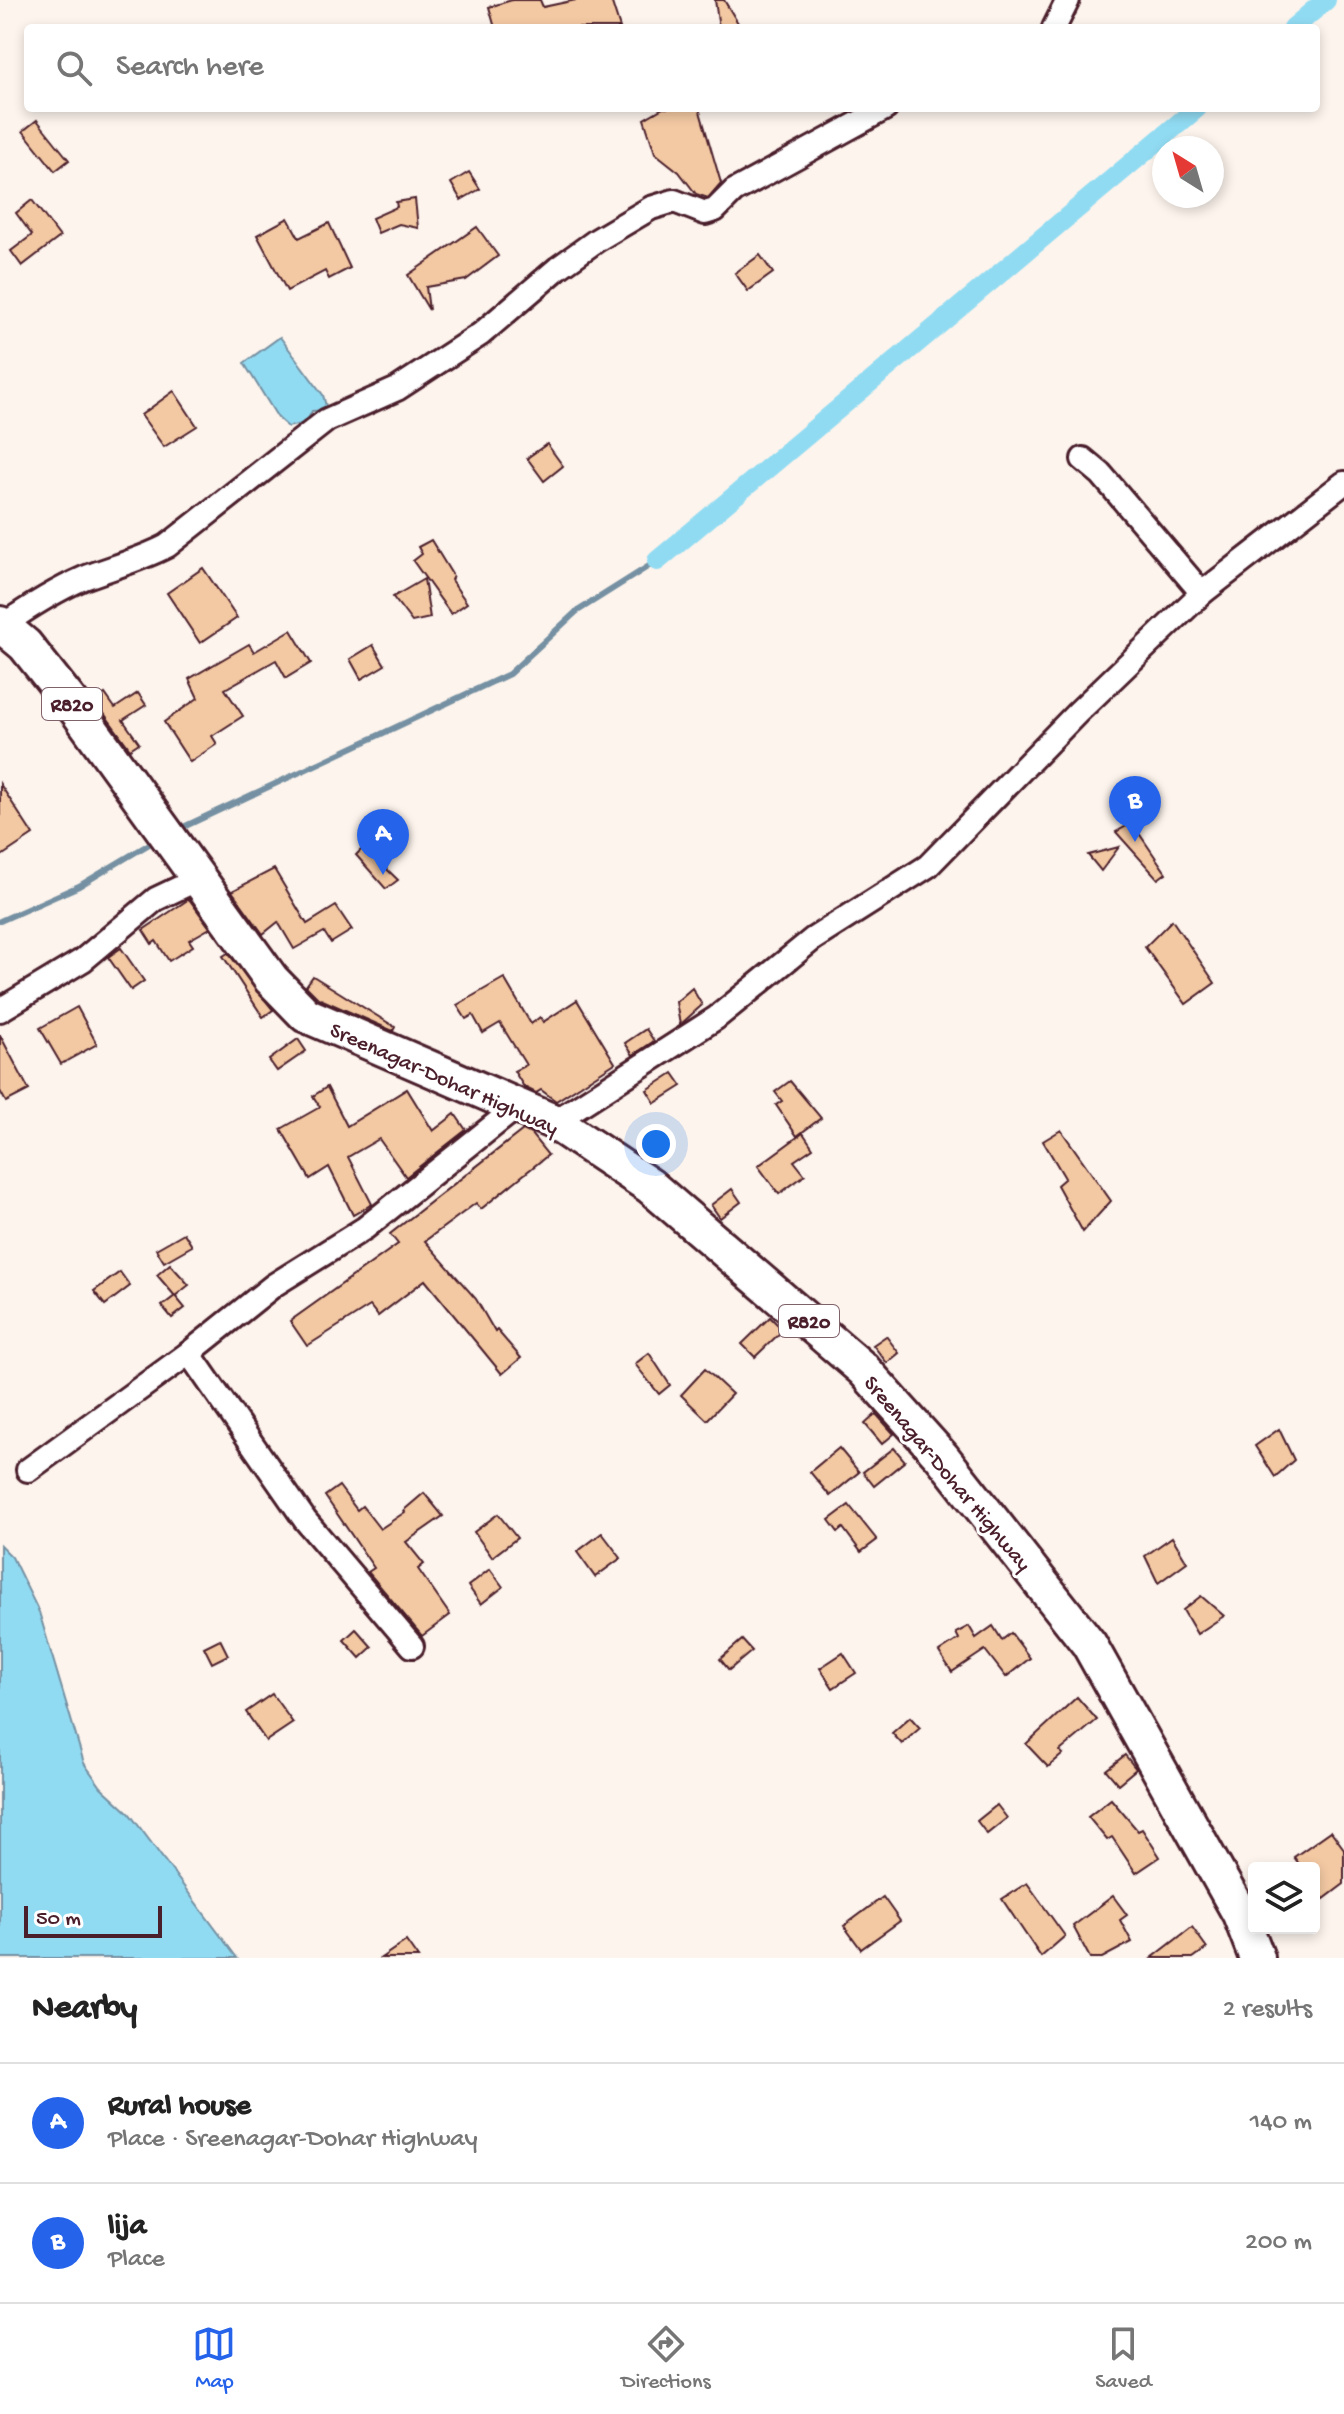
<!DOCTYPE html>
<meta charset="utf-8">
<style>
:root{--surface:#fff;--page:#f2f2f2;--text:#222;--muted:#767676;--line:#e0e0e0;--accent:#2563eb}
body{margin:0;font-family:"Gochi Hand",sans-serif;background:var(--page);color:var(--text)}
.controls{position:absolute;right:24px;bottom:24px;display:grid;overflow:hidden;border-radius:8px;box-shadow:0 4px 12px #0003}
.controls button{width:72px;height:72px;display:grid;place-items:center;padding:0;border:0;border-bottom:2px solid var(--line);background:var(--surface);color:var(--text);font:40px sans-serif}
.compass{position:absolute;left:1152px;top:136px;width:72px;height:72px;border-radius:50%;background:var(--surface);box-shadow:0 4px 12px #0003;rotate:323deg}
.scale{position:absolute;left:24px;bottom:20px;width:138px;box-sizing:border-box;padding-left:8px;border:4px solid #4a1f2b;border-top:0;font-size:22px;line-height:28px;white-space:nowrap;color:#4a1f2b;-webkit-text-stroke:6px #fff;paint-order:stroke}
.you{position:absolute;left:656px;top:1144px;width:28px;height:28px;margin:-20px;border:6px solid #fff;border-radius:50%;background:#1a73e8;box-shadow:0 0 0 12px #1a73e833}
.badge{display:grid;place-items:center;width:52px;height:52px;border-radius:50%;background:var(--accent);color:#fff;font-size:26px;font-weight:700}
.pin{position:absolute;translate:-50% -66px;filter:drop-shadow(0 2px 4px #0008)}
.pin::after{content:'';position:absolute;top:42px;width:28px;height:24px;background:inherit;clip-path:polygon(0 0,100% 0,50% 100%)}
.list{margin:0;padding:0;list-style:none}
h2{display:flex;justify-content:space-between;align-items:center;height:104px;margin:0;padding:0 32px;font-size:34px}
h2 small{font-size:26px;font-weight:400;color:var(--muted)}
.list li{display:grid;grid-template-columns:52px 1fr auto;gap:24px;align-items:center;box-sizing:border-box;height:120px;padding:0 32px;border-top:2px solid var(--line)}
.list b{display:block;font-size:30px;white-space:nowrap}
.list p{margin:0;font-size:26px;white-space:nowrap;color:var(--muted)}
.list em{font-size:26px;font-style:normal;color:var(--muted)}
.icon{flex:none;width:44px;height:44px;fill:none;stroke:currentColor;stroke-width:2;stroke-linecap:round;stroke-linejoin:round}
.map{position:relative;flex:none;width:1344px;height:1958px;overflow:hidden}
.search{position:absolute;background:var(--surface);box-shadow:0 4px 12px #0003;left:24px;right:24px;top:24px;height:88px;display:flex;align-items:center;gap:20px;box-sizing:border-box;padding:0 28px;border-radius:8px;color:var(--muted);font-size:30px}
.sheet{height:344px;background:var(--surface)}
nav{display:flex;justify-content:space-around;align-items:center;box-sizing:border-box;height:112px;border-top:2px solid var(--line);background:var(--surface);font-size:22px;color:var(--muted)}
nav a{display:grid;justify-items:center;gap:4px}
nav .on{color:var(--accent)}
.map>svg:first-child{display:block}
</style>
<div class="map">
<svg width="1344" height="1958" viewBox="0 0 1344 1958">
<rect width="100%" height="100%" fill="#fdf4ed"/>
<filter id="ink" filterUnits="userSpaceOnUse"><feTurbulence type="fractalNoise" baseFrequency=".0125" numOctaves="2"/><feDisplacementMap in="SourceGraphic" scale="16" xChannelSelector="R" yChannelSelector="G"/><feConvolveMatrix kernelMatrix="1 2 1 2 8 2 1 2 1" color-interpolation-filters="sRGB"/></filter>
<g filter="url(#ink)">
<g fill="#91dbf2" stroke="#7590a2" stroke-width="2">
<polygon points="280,337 323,395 327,410 312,411 306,423 288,427 278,418 244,363"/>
<polygon points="0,1545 12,1557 39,1612 84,1763 101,1787 129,1813 237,1958 0,1958"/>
</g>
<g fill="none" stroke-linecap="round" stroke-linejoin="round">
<g stroke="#7590a2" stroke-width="6">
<polyline points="177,830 509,674 576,612 657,561"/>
<polyline points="0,921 79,886 156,840"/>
</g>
<g stroke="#91dbf2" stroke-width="20">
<polyline points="1293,28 1326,0"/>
<polyline points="657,561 1197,108"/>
</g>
</g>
<g fill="#f3c9a3" stroke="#4a1f2b" stroke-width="2">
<polygon points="512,0 540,0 543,7 576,0 611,0 620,28 495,28 489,7"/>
<polygon points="715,0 724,0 741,28 719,28"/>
<polygon points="663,108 699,108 721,183 708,198 696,194 679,172 655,153 644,119"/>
<polygon points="37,120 69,160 55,171 23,131"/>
<polygon points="469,172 480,189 461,200 451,183"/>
<polygon points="415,199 418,228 399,224 378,233 372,218 397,207 396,202"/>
<polygon points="32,200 60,237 22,266 11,251 32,235 16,213"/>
<polygon points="288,218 299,238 329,223 350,268 329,279 325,271 287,291 257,235"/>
<polygon points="477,227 498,256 466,280 426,287 429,310 408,275"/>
<polygon points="760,255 773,273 748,291 735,273"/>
<polygon points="174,391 197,426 164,447 141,415"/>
<polygon points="547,444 563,466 544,481 527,458"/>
<polygon points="431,540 453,576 451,580 467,603 451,614 413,561 422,554 418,547"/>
<polygon points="203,568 237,618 200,643 167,593"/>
<polygon points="424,579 430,618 412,622 393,597"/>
<polygon points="291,630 311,663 286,678 276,660 225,689 243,716 212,736 217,744 190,762 164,722 198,698 189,679 249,644 254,652"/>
<polygon points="373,645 385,665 361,679 350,659"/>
<polygon points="138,693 146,705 123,720 139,743 130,749 95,701 105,694 115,708"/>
<polygon points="0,784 33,835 0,857"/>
<polygon points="1132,823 1166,873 1158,879 1116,832"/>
<polygon points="364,847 398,880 386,889 356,855"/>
<polygon points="1119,847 1101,871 1088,855"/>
<polygon points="274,869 307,924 336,906 352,930 331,943 324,932 294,949 278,922 263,934 232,891"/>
<polygon points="189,899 210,928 189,940 193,946 169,961 156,941 152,944 143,930"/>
<polygon points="1172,920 1215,983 1186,1004 1145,947"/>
<polygon points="121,948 144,981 131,990 108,957"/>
<polygon points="228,953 273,1010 263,1017 223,956"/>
<polygon points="313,976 395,1027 393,1031 318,998 306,986"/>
<polygon points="504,978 531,1024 540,1017 543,1022 577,1000 615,1063 556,1101 541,1090 536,1093 524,1087 514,1071 526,1065 500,1023 483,1033 473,1015 466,1019 457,1005"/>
<polygon points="692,988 702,1005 680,1025 676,1002"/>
<polygon points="77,1007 97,1044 61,1064 40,1028"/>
<polygon points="646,1029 654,1041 633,1055 625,1043"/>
<polygon points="0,1035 29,1090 6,1102 0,1091"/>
<polygon points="298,1039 306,1051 277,1071 269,1060"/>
<polygon points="673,1073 682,1086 655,1103 647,1090"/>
<polygon points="790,1081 821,1118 797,1136 776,1105 782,1101 775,1092"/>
<polygon points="327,1087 347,1126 407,1089 433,1131 455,1114 466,1130 406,1177 379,1139 348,1157 372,1204 353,1215 329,1167 310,1179 281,1129 320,1107 313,1096"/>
<polygon points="523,1130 531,1134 548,1155 481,1209 476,1203 425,1241 476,1299 495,1332 497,1330 521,1358 502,1374 425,1280 378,1316 370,1306 307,1346 290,1321 398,1244 390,1234"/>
<polygon points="1061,1130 1111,1201 1083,1232 1057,1185 1065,1178 1043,1141"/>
<polygon points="803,1133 813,1148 794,1161 805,1175 779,1194 758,1166"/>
<polygon points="732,1189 741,1202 720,1218 711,1205"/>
<polygon points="184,1233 192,1246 164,1262 156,1249"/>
<polygon points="170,1264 189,1285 175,1296 157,1275"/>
<polygon points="120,1272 130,1286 105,1305 94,1291"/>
<polygon points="175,1296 185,1308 172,1318 162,1306"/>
<polygon points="770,1317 783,1330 755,1357 742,1344"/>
<polygon points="886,1336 899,1353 887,1363 873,1345"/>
<polygon points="649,1353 670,1385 659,1394 635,1364"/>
<polygon points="705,1369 732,1394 707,1420 681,1395"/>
<polygon points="876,1414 894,1434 882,1444 865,1424"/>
<polygon points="1279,1429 1294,1460 1275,1477 1255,1446"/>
<polygon points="839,1448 859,1472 830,1496 810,1472"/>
<polygon points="894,1448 905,1461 874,1486 863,1472"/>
<polygon points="339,1486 357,1510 362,1506 380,1529 405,1512 404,1510 424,1493 443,1516 406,1542 424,1564 418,1569 450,1615 422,1636 368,1572 374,1568 325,1496"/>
<polygon points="849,1505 877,1540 861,1552 843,1528 838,1532 829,1520"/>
<polygon points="498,1514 517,1538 492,1557 474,1532"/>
<polygon points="602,1533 621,1558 595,1577 577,1552"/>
<polygon points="1172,1537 1187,1562 1158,1583 1145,1556"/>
<polygon points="490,1569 503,1587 481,1604 468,1586"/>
<polygon points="1201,1596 1224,1616 1197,1634 1183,1610"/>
<polygon points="969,1626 976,1638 993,1626 1002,1640 1011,1633 1030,1658 1006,1677 985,1650 952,1672 939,1652 959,1639 956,1633"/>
<polygon points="356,1629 372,1647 360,1658 344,1640"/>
<polygon points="220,1639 228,1655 212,1663 204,1647"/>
<polygon points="742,1640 752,1651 729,1670 720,1659"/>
<polygon points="843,1653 856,1673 833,1688 820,1668"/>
<polygon points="272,1694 293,1723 266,1741 246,1712"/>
<polygon points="1077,1697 1097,1720 1060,1751 1063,1754 1048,1767 1026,1744"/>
<polygon points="910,1717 920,1728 902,1744 892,1733"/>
<polygon points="1125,1755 1136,1769 1118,1784 1106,1770"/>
<polygon points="1111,1799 1138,1831 1142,1829 1160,1857 1136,1873 1112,1837 1107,1840 1088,1817"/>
<polygon points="997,1805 1007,1818 987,1834 977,1821"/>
<polygon points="1331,1831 1344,1849 1344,1884 1324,1899 1314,1885 1314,1868 1302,1868 1294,1857"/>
<polygon points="1027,1883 1065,1936 1041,1957 1002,1899"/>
<polygon points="1113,1896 1127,1915 1120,1920 1132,1942 1102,1958 1090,1958 1073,1926"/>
<polygon points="883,1897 900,1921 861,1949 844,1926"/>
<polygon points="1192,1927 1207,1948 1193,1958 1152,1958"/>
<polygon points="406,1941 418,1958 381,1958"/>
</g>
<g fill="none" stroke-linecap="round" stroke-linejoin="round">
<defs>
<g id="minor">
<polyline points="1054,28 1068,0"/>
<polyline points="1083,459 1101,474 1202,593"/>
<path d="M2,626C29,607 54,591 84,578C113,567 140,560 167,546L327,420L397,389L481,334L558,268L597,240L651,208L674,201L705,213L715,210L734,191L886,108"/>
<polyline points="0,1010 83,960 156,899 196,880"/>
<polyline points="554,1122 716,1018 813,939 928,866 1077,713 1202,593 1344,483"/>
<polyline points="189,1353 305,1520 412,1646"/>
<polyline points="28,1470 189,1353 274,1285 365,1228 518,1106"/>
</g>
<polyline id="primary" points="0,624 25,645 79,713 271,979 306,1015 554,1122 650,1186 863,1369 942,1457 1089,1644 1240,1914 1257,1958"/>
</defs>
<use href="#minor" stroke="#4a1f2b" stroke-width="28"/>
<use href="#primary" stroke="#4a1f2b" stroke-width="40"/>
<use href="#minor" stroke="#fff" stroke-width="22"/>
<use href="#primary" stroke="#fff" stroke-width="34"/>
</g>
</g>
<g text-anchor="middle" stroke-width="6" stroke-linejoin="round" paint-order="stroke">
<g fill="#fff" stroke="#80626b" stroke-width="2">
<rect x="42" y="688" width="60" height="32" rx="6"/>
<rect x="779" y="1305" width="60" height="32" rx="6"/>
</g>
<g font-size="20" font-weight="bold" fill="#4a1f2b">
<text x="72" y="711">R820</text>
<text x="809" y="1328">R820</text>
</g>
<g font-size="22" fill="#4a1f2b" stroke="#fff">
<text transform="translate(445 1077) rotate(24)" y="8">Sreenagar-Dohar Highway</text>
<text transform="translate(949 1472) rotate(50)" y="8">Sreenagar-Dohar Highway</text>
</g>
</g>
</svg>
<div class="controls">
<button><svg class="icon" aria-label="layers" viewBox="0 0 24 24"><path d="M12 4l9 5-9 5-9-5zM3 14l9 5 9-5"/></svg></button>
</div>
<svg class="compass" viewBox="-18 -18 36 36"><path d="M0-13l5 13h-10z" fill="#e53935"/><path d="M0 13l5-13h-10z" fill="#767676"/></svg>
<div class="scale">50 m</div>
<div class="you"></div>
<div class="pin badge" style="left:383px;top:875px">A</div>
<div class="pin badge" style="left:1135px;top:842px">B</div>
<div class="search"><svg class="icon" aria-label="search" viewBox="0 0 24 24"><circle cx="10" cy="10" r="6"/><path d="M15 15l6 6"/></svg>Search here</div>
</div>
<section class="sheet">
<h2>Nearby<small>2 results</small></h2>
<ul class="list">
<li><span class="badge">A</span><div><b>Rural house</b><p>Place · Sreenagar-Dohar Highway</p></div><em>140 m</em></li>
<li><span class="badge">B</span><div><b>lija</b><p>Place</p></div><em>200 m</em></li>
</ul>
</section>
<nav>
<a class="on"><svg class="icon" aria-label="map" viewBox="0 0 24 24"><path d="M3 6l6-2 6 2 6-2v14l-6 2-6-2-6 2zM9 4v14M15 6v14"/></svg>Map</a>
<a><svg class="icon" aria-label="directions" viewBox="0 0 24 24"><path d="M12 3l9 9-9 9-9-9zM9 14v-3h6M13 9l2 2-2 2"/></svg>Directions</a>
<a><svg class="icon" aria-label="saved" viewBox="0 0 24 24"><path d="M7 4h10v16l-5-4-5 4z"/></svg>Saved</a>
</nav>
